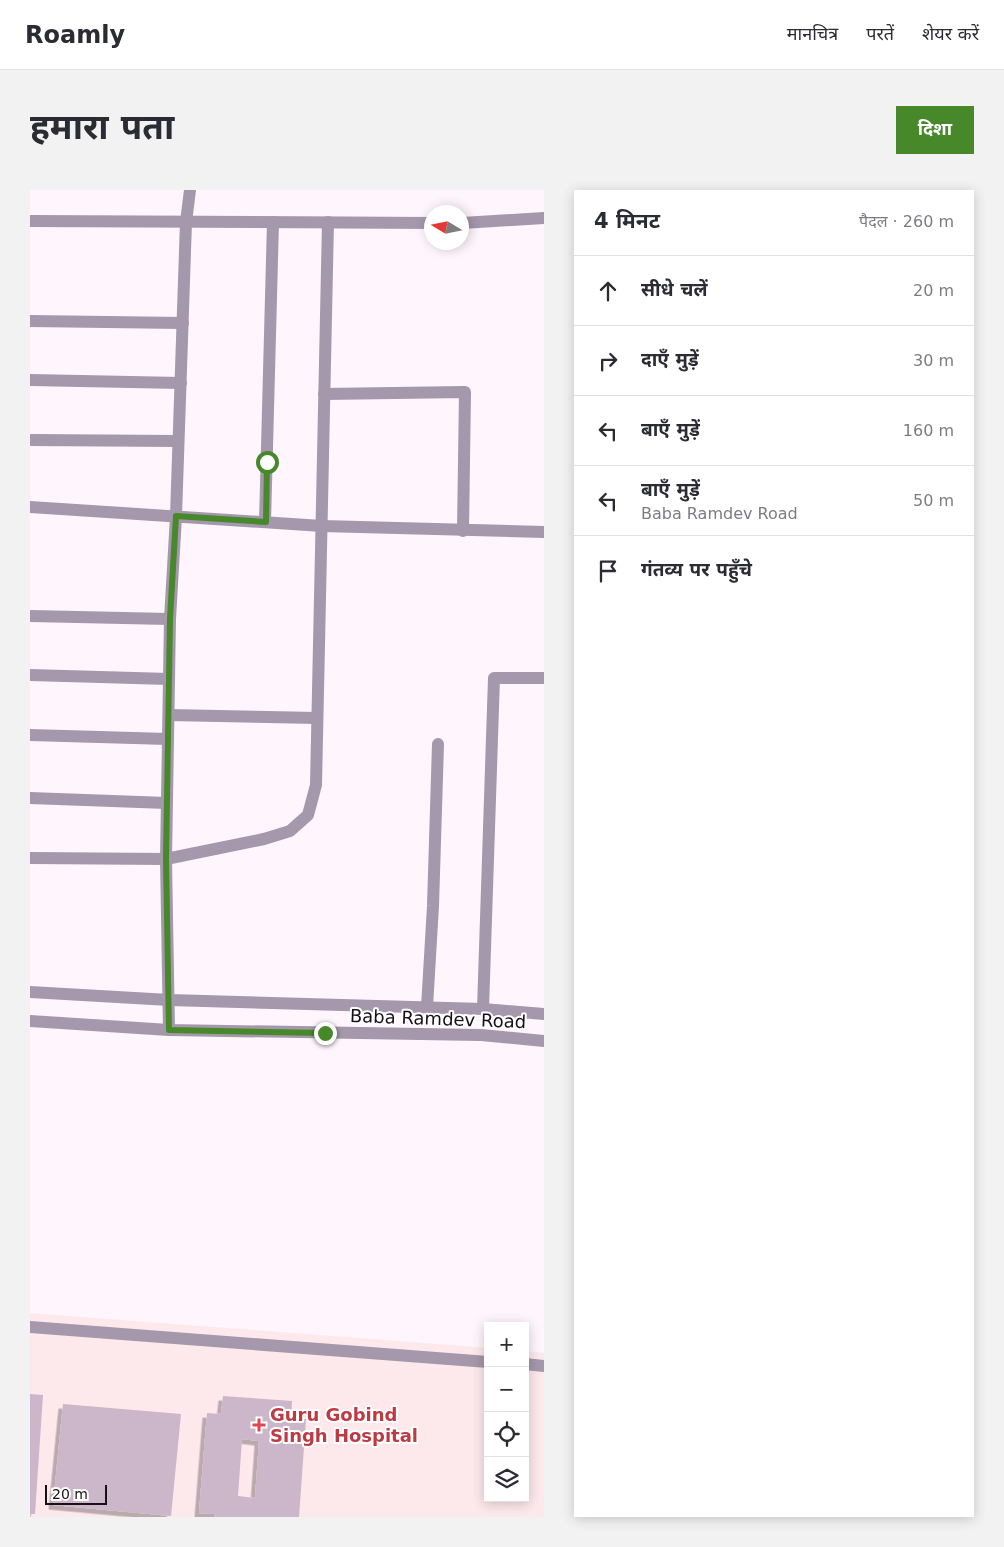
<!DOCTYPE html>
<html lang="hi">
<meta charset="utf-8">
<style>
:root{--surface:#fff;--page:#f2f2f3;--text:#2b2b33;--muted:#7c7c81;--line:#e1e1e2;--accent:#47882a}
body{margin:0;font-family:"DejaVu Sans","Noto Sans Devanagari",sans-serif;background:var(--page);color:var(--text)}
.controls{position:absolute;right:15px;bottom:15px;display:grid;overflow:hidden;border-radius:0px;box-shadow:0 2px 12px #0003}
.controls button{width:45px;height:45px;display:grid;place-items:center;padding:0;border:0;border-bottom:1px solid var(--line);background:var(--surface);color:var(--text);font:25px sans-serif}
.compass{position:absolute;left:394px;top:15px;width:45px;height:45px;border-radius:50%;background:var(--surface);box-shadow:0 2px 12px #0003;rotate:280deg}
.scale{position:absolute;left:15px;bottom:12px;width:62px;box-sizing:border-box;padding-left:5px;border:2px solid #171017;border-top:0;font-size:14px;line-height:18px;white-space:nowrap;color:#171017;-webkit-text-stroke:4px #fff;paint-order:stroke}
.stop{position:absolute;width:15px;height:15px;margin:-11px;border:4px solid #47882a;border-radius:50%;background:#fff}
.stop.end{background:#47882a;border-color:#fff;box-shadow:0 1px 5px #0008}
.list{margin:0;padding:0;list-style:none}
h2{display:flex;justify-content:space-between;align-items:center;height:65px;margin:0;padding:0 20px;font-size:21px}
h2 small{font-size:16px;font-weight:400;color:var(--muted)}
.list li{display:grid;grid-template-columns:32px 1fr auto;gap:15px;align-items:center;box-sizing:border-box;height:70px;padding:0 20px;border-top:1px solid var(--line)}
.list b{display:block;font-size:19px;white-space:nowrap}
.list p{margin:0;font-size:16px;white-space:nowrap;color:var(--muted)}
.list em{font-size:16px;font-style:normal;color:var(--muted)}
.icon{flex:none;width:28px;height:28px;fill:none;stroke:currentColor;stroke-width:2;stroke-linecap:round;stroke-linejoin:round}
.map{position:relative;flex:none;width:514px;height:1327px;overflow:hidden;border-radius:0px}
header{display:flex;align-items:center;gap:30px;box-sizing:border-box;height:70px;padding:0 25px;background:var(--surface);border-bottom:1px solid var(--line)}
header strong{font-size:24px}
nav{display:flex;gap:28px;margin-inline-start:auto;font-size:18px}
.intro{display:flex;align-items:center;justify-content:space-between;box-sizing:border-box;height:120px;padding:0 30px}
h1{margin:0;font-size:35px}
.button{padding:12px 22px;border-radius:0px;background:var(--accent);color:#fff;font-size:18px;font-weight:700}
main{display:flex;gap:30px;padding:0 30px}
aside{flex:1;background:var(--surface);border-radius:0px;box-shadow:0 2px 12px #0003}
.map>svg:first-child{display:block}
</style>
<header>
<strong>Roamly</strong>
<nav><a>मानचित्र</a><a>परतें</a><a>शेयर करें</a></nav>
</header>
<div class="intro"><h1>हमारा पता</h1><a class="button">दिशा</a></div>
<main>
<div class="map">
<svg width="514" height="1327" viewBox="0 0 514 1327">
<defs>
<filter id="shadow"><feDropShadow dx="-4.5" dy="4.5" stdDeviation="0" flood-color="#0004"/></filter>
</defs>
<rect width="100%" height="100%" fill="#fef5fd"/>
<polygon fill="#fde8ec" points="0,1123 458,1158 458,1308 495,1308 495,1161 514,1163 514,1327 0,1327"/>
<g fill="#cbb7c9" fill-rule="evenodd" filter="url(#shadow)">
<polygon points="0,1204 13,1205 5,1324 0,1324"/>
<path d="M193,1206L262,1211L261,1228L276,1229L269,1327H184L185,1324L169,1323L177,1223L191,1224ZM212,1249L229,1251L225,1308L208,1306Z"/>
<polygon points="33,1214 151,1224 141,1326 23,1315"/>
</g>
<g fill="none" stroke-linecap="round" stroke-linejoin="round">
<g stroke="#a597ac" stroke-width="12">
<polyline points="0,31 402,33"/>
<polyline points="432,33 514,28"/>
<polyline points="0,131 153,133"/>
<polyline points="0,190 151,193"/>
<polyline points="294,204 435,202 433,341"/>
<polyline points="0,250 148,251"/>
<polyline points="0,317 292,336 514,342"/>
<polyline points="235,332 243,32"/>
<polyline points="0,426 140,429"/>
<polyline points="0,485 139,489"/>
<polyline points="139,525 287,528"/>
<polyline points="0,545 138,549"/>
<polyline points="0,608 137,613"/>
<polyline points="0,668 136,669 234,649 260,641 278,625 286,595 298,32"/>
<polyline points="0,802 139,810 453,819 514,824"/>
<polyline points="397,817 403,716 408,554"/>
<polyline points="453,819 464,488 514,488"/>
<polyline points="0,831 139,840 451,845 514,851"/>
<polyline points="139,840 136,669 140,429 146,326 156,32 160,0"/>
<polyline points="0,1137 458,1172"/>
<polyline points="495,1174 514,1176"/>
</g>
</g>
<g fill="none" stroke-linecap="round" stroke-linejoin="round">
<polyline stroke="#47882a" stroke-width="6" points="237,272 236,332 146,326 140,429 136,669 139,840 295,843"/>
</g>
<path fill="#e0444e" stroke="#fff" stroke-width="2" d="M226.5 1227.5h5v5h5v5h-5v5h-5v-5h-5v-5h5z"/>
<g text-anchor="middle" stroke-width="4" stroke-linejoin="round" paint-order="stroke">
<g font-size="18" fill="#171017" stroke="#fff">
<text transform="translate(408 829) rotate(2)" y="6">Baba Ramdev Road</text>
</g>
<g font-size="18" font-weight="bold" fill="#be3a42" stroke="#fff" text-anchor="start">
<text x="240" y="1231">Guru Gobind<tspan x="240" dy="21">Singh Hospital</tspan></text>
</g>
</g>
</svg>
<div class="controls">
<button>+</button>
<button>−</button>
<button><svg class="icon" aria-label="locate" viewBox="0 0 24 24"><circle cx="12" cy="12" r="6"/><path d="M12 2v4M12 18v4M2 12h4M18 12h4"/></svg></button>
<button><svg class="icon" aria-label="layers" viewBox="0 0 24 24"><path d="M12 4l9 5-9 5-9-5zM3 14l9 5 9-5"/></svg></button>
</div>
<svg class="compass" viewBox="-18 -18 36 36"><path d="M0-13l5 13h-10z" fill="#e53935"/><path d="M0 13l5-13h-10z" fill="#7c7c81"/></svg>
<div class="scale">20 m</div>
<div class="stop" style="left:237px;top:272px"></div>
<div class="stop end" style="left:295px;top:843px"></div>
</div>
<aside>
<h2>4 मिनट<small>पैदल · 260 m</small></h2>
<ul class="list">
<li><svg class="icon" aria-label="ahead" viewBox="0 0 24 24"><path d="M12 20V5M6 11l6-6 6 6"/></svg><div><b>सीधे चलें</b></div><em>20 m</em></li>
<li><svg class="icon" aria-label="right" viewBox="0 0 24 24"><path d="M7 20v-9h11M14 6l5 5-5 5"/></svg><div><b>दाएँ मुड़ें</b></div><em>30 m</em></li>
<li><svg class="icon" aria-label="left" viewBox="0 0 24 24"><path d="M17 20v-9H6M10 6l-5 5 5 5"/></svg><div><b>बाएँ मुड़ें</b></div><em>160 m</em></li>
<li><svg class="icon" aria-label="left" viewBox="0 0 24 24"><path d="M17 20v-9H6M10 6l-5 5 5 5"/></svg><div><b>बाएँ मुड़ें</b><p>Baba Ramdev Road</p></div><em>50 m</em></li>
<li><svg class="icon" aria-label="arrive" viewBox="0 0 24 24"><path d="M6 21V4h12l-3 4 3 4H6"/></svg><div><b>गंतव्य पर पहुँचे</b></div></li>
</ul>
</aside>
</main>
